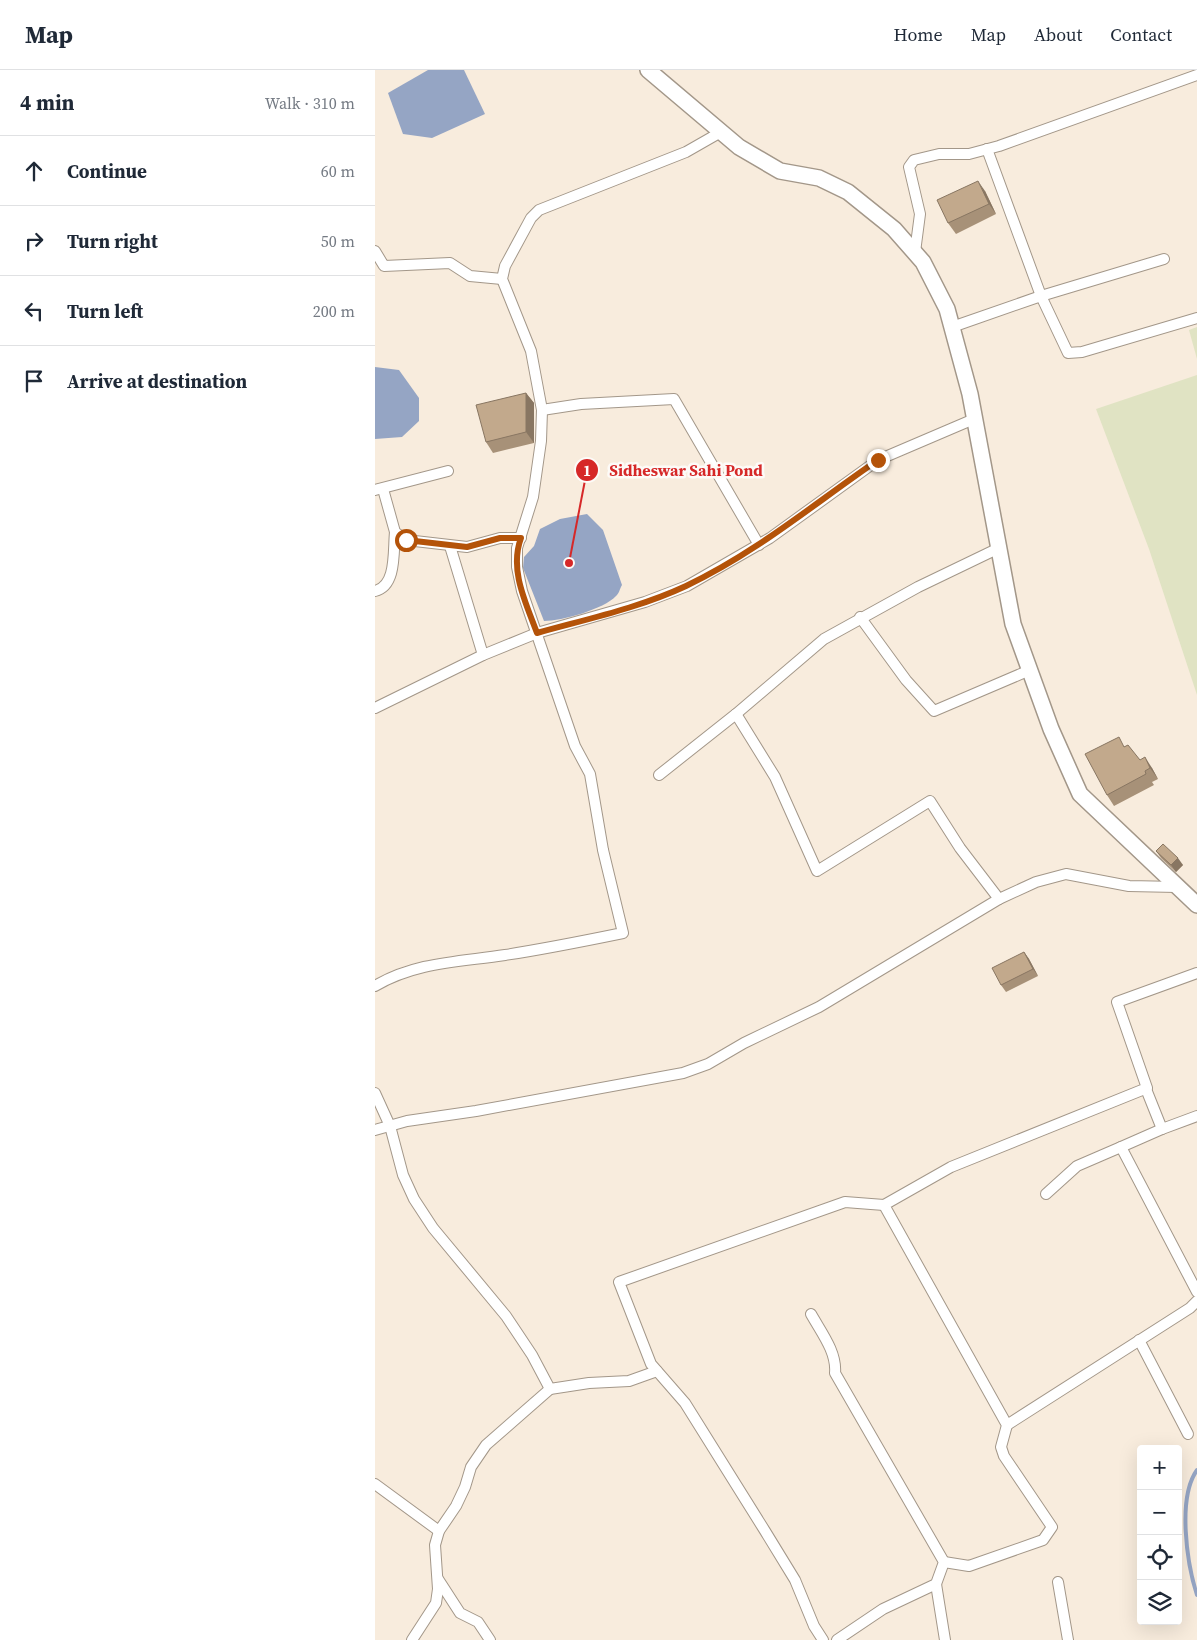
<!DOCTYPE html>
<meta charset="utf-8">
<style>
:root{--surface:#fff;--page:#f2f2f3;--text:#1f2937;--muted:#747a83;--line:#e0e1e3}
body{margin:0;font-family:"Source Serif 4",serif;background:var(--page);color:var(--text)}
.controls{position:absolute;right:15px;bottom:15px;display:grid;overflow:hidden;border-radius:5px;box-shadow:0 5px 20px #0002}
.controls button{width:45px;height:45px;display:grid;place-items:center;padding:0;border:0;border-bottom:1px solid var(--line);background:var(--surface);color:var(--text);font:25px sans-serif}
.stop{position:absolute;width:15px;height:15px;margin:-11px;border:4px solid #b45309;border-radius:50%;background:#fff}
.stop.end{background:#b45309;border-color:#fff;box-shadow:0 1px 5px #0008}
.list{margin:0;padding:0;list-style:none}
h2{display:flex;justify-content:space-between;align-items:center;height:65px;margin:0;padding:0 20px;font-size:21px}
h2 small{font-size:16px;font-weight:400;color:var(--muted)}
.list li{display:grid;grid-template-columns:32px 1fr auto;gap:15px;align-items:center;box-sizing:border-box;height:70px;padding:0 20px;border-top:1px solid var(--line)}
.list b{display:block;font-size:19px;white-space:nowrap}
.list em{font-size:16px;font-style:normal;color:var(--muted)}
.icon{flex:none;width:28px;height:28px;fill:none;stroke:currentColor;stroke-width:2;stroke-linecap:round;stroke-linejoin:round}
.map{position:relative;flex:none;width:822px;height:1570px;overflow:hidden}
header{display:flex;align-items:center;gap:30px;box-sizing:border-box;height:70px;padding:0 25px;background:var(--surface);border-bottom:1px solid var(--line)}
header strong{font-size:24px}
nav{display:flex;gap:28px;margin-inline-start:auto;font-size:18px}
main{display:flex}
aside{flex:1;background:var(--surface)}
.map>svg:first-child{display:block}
</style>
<header>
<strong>Map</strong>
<nav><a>Home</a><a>Map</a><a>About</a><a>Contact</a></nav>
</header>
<main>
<aside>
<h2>4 min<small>Walk · 310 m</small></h2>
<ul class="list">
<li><svg class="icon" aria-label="ahead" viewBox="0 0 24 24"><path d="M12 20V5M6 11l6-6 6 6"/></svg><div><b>Continue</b></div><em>60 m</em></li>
<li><svg class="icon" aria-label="right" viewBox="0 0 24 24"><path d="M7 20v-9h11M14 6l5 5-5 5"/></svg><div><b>Turn right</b></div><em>50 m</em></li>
<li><svg class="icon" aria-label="left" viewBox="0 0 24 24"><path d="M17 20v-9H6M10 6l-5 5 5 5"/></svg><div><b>Turn left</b></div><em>200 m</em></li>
<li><svg class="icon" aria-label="arrive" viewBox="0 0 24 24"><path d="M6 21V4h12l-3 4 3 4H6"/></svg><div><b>Arrive at destination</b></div></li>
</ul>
</aside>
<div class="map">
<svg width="822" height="1570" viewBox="0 0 822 1570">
<rect width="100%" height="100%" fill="#f8ecdd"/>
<g fill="#e0e3c3">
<polygon points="822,257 822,289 814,260"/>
<polygon points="822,305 822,625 774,479 721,339"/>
</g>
<g fill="#95a5c4">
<polygon points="53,0 89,0 110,44 57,68 28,64 13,23"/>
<polygon points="0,297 24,300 44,328 44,351 27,367 0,369"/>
<path d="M212,444L228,460L247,515C245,518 244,524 241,526C229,539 187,551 169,551L148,498L149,487L159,476L165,459L185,449Z"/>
</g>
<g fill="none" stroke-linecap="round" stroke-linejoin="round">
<path stroke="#95a5c4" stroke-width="4" d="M822,1400C802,1428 812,1494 822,1525"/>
<defs>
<g id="street">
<polyline points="612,79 666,226 693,283 707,282 822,248"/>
<polyline points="0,181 9,196 75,193 95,206 127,209"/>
<polyline points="540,182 545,144 534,97 539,90 564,84 594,84 624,76 822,5"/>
<polyline points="577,257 666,226 789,189"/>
<polyline points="167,340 206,334 299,329 384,475"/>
<polyline points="8,419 20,462 31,470 92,477 125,468 146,468"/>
<polyline points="0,420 73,401"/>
<polyline points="75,476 108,585"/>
<path d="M0,521C22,516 18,481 20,462"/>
<polyline points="485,547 531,610 559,641 655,600"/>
<polyline points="0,638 108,585 162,563 270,532 312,516 395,468 503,390 599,349"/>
<polyline points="361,644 400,707 442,801 555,731 585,778 624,829"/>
<polyline points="284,705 361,644 449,569 543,517 624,478"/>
<path d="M0,916C41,892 84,892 130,885C169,879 209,871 248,863L228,780L215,704L200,676L147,521L142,497V478L158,427L166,371L167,340L156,281L127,209L130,196L156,148L164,140L311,82L346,62"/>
<polyline points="771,1019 787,1059 822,1046"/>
<polyline points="0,1023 15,1056 28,1105 39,1129 58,1158 131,1246 157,1285 175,1319 214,1313 254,1311 282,1301"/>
<polyline points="787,1059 746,1077 822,1222"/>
<polyline points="0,1060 32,1051 101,1041 308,1003 333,994 369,973 444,937 624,829 661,812 691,804 754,816 802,817"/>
<polyline points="671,1124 702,1096 746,1077"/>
<path d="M436,1244C446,1262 462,1282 460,1303L569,1492L561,1514L508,1539L462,1570"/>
<polyline points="764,1270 813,1364"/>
<polyline points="632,1355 815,1238 822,1231"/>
<polyline points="0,1414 64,1461"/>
<polyline points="569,1492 594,1496 668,1470 677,1457 629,1386 626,1377 632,1355 509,1135 576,1097 772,1018 742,932 822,903"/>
<polyline points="63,1509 85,1543 103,1552 115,1570"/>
<polyline points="683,1512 693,1570"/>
<polyline points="561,1514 570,1570"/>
<polyline points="37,1570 61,1533 63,1519 60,1475 64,1461 81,1436 90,1417 96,1397 111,1375 175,1319"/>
<polyline points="448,1570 439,1556 420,1510 390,1461 310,1333 276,1294 244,1212 470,1132 509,1135"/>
</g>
<polyline id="secondary" points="273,0 364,77 405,101 444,108 473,122 519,159 548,192 572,239 595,324 638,554 676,659 705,724 822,835"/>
</defs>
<use href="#street" stroke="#a39789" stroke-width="12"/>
<use href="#secondary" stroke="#a39789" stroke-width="18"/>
<use href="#street" stroke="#fff" stroke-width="10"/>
<use href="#secondary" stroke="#fff" stroke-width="15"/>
</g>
<g fill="#a79178">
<polygon points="610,121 621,144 581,164 573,153"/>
<polygon points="151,323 159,333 159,373 118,383 111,372"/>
<polygon points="750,676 765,690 777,698 783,709 777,712 779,715 739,736 732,725"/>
<polygon points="781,781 808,795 801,802 786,788"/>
<polygon points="649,882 654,889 663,906 631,922 626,915"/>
</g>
<g fill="#887662">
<polygon points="603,111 610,121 621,144 614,134"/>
<polygon points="151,323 159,333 159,373 151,362"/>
<polygon points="770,687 777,698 783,709 775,698"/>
<polygon points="803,788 808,795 801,802 796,795"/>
<polygon points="649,882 654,889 663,906 658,899"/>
</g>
<g fill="#c2a98c" stroke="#887662">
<polygon points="603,111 614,134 573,153 562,130"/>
<polygon points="151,323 151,362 111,372 101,335"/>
<polygon points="744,667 749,677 753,675 765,690 770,687 775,698 770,701 771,704 732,725 710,684"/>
<polygon points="788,774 803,788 796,795 781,781"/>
<polygon points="649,882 658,899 626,915 617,898"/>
</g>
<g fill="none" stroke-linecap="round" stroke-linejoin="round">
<path stroke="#b45309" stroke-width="6" d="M31,470L92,477L125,468H146C134,500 151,533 162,563C212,549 264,538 311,516C381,483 440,433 503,390"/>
</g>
<path fill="none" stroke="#d62828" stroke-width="2" d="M194 493L212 400"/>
<g fill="#d62828" stroke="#fdfbf8" stroke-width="2">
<circle cx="194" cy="493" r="5"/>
<circle cx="212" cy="400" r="12"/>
</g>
<g font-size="15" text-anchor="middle" font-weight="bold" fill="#fff">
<text x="212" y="406">1</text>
</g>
<g font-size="16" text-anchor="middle" font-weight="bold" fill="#d62828" stroke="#fdfbf8" stroke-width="5" stroke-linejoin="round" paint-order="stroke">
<text x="311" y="406">Sidheswar Sahi Pond</text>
</g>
</svg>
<div class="controls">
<button>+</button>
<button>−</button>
<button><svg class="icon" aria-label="locate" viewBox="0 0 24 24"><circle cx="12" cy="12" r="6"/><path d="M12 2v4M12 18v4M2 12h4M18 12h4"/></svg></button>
<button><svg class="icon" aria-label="layers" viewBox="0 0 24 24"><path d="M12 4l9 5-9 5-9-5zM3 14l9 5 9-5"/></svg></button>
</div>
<div class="stop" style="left:31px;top:470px"></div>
<div class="stop end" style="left:503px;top:390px"></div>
</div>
</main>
